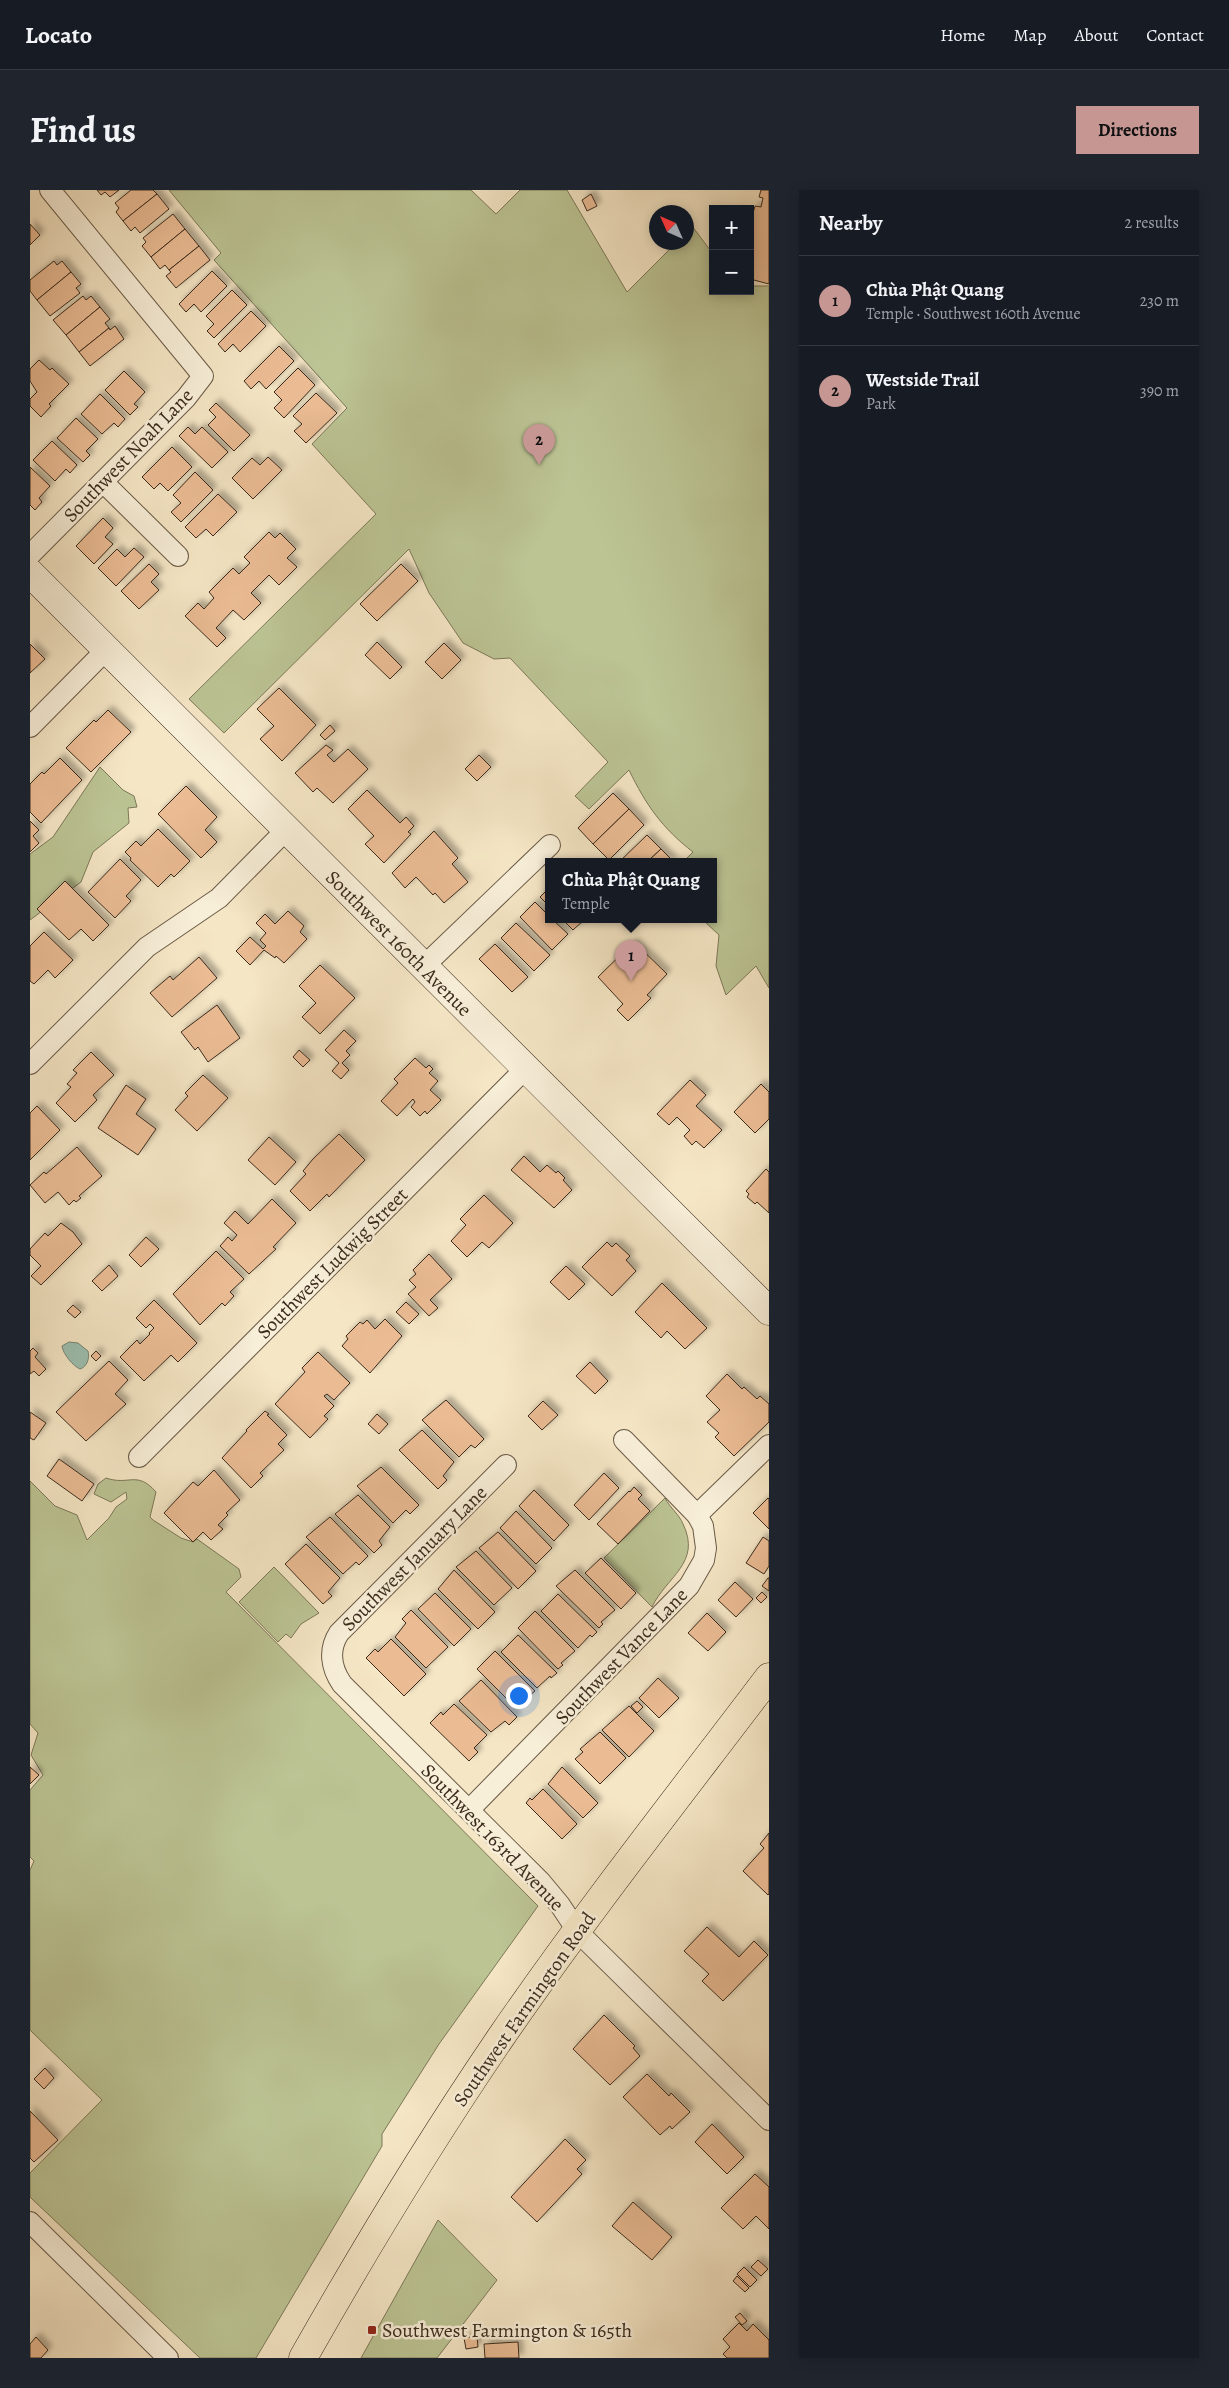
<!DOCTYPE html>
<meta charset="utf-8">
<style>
:root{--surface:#171b24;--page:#20242c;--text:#f1f3f6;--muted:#9ea1a6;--line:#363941;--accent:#c59692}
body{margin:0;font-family:Alegreya,serif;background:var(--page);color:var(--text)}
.controls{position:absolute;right:15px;top:15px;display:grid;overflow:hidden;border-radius:0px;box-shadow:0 2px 12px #0003}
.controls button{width:45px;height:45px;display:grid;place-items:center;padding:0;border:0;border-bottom:1px solid var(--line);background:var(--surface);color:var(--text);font:25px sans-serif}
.compass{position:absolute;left:619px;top:15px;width:45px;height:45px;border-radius:50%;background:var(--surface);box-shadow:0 2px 12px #0003;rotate:315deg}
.you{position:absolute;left:488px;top:1505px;width:18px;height:18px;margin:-12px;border:4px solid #fff;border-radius:50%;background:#1a73e8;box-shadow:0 0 0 8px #1a73e833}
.badge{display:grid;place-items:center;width:32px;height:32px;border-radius:50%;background:var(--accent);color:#111;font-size:16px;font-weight:700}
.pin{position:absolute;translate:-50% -41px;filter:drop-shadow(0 1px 2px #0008)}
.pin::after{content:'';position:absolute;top:26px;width:18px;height:15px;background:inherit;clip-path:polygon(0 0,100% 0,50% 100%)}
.popup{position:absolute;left:515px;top:668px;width:172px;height:65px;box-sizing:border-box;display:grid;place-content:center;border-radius:0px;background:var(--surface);filter:drop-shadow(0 1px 4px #0005);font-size:16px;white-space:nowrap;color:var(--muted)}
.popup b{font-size:19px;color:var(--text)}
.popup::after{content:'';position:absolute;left:50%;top:100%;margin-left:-10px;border:10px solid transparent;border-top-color:var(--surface)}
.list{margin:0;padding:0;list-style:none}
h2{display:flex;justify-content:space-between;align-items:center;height:65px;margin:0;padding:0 20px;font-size:21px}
h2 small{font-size:16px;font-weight:400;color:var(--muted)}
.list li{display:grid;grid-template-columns:32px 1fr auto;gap:15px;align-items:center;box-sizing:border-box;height:90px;padding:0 20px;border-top:1px solid var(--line)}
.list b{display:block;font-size:19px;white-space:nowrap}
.list p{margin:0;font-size:16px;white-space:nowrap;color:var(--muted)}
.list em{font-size:16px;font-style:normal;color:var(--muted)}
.map{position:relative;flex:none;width:739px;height:2168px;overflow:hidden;border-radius:0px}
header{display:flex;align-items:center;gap:30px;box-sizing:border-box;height:70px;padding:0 25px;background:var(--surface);border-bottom:1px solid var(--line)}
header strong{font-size:24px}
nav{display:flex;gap:28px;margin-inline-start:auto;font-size:18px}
.intro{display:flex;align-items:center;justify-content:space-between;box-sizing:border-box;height:120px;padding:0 30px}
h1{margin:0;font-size:35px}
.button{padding:12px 22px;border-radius:0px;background:var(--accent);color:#111;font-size:18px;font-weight:700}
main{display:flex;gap:30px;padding:0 30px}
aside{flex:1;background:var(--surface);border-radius:0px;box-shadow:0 2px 12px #0003}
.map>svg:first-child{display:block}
</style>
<header>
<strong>Locato</strong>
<nav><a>Home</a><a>Map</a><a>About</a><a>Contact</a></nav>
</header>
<div class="intro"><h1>Find us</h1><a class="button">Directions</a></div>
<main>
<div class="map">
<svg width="739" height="2168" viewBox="0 0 739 2168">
<defs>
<filter id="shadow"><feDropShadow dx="4.5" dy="-4.5" stdDeviation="2.5" flood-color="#0004"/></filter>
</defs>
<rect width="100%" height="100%" fill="#f5e6c5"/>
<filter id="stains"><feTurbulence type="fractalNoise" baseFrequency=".004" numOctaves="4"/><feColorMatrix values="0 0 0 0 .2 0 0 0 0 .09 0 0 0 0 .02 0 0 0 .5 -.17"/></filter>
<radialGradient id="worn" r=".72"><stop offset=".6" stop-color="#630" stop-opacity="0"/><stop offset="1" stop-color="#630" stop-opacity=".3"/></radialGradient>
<g fill="#bcc494" stroke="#7c7858">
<path d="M139,0H441L466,24L490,0H537L597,102L646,53L656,52L657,41L662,36L683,64V101H720V94L722,96H739V798L726,776L696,805L686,776L689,745L673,730H684V672H653L663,662C632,638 616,615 599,580L559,619L545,606L578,572L480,468L464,469L433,453L399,403L379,359L194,543L159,509L346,324L282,254L317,218L184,70L191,63Z"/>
<polygon points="70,577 93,600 104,606 107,617 98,618 99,633 63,662 51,692 0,730 0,664 23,647"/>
<path d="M76,1288C99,1296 107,1280 126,1302L120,1327L123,1330L151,1348L163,1352L167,1349L209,1379L211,1387L196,1402L508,1716L409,1854L352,1944V1956L226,2168H170L0,2007V1983L72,1910L0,1840V1680L4,1671L0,1667V1600L13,1585L1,1565L8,1543L0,1534V1291L25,1316L47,1325L57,1350L79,1328L86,1317L97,1309L96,1302L81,1312L64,1304L68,1294Z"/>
<path d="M635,1308C640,1318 649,1324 653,1334C672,1373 636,1387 622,1417L574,1368Z"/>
<polygon points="244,1377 289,1423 271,1434 261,1448 256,1444 248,1452 209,1412"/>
<polygon points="408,2030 467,2090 407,2168 331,2168"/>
</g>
<path fill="#9cc0b1" stroke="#758476" d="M39,1152L48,1153L58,1161C60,1168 57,1177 50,1179C43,1176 33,1164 32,1156Z"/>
<g fill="#ebbc94" stroke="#3b2b1d" filter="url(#shadow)">
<polygon points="67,0 89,0 80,7 75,2 71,5"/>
<polygon points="101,0 123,0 127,4 93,31 86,22 89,18 85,13"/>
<polygon points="731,0 739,0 739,94 720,89 720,26 722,27 725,16 731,17 733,8 729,7"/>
<polygon points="127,4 139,19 110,43 105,37 101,41 93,31"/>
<polygon points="561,4 567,16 557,21 552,10"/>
<polygon points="143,24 155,39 121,67 112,56 116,52 113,48"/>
<polygon points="0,34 10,45 0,55"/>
<polygon points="155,39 169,56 139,80 135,75 130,79 121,67"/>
<polygon points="169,56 180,70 146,98 136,86 141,82 139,80"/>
<polygon points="24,71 27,75 32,71 41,82 7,110 0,101 0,90"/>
<polygon points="182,81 197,96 171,122 164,114 156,122 149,114"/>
<polygon points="41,82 51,94 46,98 50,103 20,126 7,110"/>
<polygon points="202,100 217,115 184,148 177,141 184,134 176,126"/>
<polygon points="53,106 56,110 61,106 70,117 36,145 23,130"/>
<polygon points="70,117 80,129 75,133 79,138 49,162 36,145"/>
<polygon points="221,121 236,136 210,162 203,154 195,162 188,154"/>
<polygon points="85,136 94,149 60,176 49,162 79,138 80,140"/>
<polygon points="249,156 264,171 236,199 229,191 221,199 214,191"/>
<polygon points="9,170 20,180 22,178 39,194 19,214 21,216 11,227 0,216 0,209 7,202 0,191 0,179"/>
<polygon points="268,178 285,195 254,228 244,218 252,210 244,202"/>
<polygon points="94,181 115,202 104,214 108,217 100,225 75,200"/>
<polygon points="286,203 307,223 276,253 264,241 272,234 263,226"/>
<polygon points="70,204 95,229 88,237 84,233 72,244 51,224"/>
<polygon points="186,213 220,245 204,261 178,235 186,227 179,220"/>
<polygon points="46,228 68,249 56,261 60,265 53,272 27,248"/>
<polygon points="158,237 165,244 172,237 198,262 182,278 149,246"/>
<polygon points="22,251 47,275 40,283 36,279 25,291 3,270"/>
<polygon points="142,257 162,277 138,301 130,293 124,299 112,287"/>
<polygon points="238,267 252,280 223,309 202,288 222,268 230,275"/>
<polygon points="0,277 20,296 9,308 12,312 5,320 0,315"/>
<polygon points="165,282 183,300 151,332 141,322 151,313 143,305"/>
<polygon points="188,304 207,322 183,346 176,339 166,348 155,337"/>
<polygon points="73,328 83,338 75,347 83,354 64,374 46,356"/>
<polygon points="239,342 245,348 250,343 266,359 257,368 267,377 249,395 239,385 221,403 231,413 214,430 203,420 186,438 196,448 187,457 155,426 168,413 174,419 184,408 179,402 203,378 209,384 220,373 214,367"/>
<polygon points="104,358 114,367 86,396 68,378 87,359 95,367"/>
<polygon points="119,374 129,384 121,392 129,400 109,419 91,401"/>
<polygon points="371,374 388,391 347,431 330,414"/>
<polygon points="347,452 372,477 360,489 335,465"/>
<polygon points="414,453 431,470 412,489 395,472"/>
<polygon points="0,454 15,469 0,483"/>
<polygon points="249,498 286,535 252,571 230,549 244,536 227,519"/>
<polygon points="78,520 101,542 61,582 36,558 64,530 66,532"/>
<polygon points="300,535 305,541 295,550 290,545"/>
<polygon points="296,555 303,560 297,565 304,572 318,559 338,579 303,613 287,598 283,602 265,583"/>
<polygon points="449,565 461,577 447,591 435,579"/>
<polygon points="30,568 52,590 11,633 0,622 0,594 12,582 14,584"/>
<polygon points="156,596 187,627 175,640 187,652 171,668 128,624"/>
<polygon points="337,600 370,633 376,627 384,636 378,642 381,644 354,673 335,654 344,646 318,619"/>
<polygon points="583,603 599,619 563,654 548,638"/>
<polygon points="599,619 614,635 579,670 563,654"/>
<polygon points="0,631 9,640 3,646 9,653 0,662"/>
<polygon points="128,639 160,671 144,687 141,684 128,697 100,670 101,668 95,662 106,651 111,656"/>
<polygon points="404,641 428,668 422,674 438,692 414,713 405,703 403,705 386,687 375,698 362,683"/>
<polygon points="617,645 631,659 617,672 589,672"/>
<polygon points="631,659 644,672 617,672"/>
<polygon points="90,669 111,690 96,706 101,711 85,728 58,702"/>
<polygon points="35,691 79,735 63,751 51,739 39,750 7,719"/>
<polygon points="518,699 518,715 510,707"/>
<polygon points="505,712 518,725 518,730 523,730 538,744 522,760 490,727"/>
<polygon points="258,721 274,736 270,742 277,749 254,773 246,766 245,768 234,760 220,775 206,761 220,747 233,759 236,756 230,750 236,743 226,733 235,724 245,734"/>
<polygon points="533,730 554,730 543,740"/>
<polygon points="486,733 520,765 504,781 471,748"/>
<polygon points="14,742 43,770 25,788 18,780 4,794 0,791 0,756"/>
<polygon points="604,752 637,784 617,805 621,808 598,831 587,820 593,814 568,787"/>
<polygon points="465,754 498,787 482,802 449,769"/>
<polygon points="169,767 187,788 142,827 120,803 140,786 143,790"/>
<polygon points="290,775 325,808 290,844 272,827 286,813 269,796"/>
<polygon points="187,815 210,848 178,872 168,857 165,860 151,842"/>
<polygon points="314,840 326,851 316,861 320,865 312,873 319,880 311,889 302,881 309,873 295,860"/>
<polygon points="269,860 280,870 273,877 263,867"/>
<polygon points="61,862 84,885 63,905 67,910 45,932 26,913 41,897 37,894 47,883 43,880"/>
<polygon points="385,868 396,878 399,875 403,879 399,883 408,891 400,900 411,910 397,924 395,921 390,926 381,917 385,912 383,909 367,926 351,911 368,893 364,889"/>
<polygon points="173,885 198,908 167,941 145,920 158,906 155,903"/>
<polygon points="660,890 676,905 666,916 692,940 674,958 666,951 662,955 654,946 660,940 647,927 639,935 627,924"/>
<polygon points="731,894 739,902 739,929 725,943 704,922"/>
<polygon points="96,895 116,909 106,924 126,939 108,965 68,938"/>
<polygon points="7,916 30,940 0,970 0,923"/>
<polygon points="309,944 335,970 299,1007 297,1004 280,1021 260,1001 276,984 273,981 283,969"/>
<polygon points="239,947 266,972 245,995 218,970"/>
<polygon points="47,957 72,986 49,1006 51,1008 46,1012 44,1010 39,1015 28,1002 15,1013 0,995 14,982 16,984"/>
<polygon points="494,966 510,982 517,975 526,983 528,981 535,988 533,990 542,1000 524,1018 481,980"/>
<polygon points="736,979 739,982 739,1023 727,1012 725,1014 717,1007 719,1004 716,1001"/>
<polygon points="454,1005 483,1033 459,1058 452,1052 437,1067 421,1051 436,1035 430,1029"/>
<polygon points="242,1009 266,1033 243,1057 246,1059 219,1084 190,1056 198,1047 202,1051 207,1045 194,1033 205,1021 218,1034"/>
<polygon points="31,1033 43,1042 52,1054 11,1095 1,1086 11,1076 0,1065 0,1059 15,1043 18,1046"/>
<polygon points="116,1047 129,1059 111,1077 99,1065"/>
<polygon points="577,1052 582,1057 586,1053 600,1066 596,1070 606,1081 582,1106 552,1077"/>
<polygon points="186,1061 214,1089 200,1102 204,1106 195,1116 192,1113 170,1135 143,1104"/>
<polygon points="399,1064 422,1089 400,1110 408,1118 399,1126 378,1104 386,1097 379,1090 386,1084 383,1080"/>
<polygon points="79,1075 88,1086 72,1101 62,1091"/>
<polygon points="536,1076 555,1094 539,1110 520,1092"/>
<polygon points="632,1093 677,1138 655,1159 637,1141 631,1148 605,1122"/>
<polygon points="124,1110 167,1153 148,1172 141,1165 114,1191 90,1167 107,1150 110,1154 120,1144 119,1143 124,1138 120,1134 116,1138 106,1128"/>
<polygon points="376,1112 389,1124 379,1134 366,1122"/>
<polygon points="43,1115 51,1122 45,1128 37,1121"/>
<polygon points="355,1129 372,1146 340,1183 312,1156 318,1149 316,1146 330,1132 333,1134 337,1130 345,1139"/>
<polygon points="3,1158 8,1163 5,1167 16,1179 9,1186 4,1181 0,1184 0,1161"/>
<polygon points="66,1161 71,1166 66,1171 61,1166"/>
<polygon points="288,1162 320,1193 304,1210 297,1204 294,1206 304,1216 294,1226 298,1229 280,1248 245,1214 275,1182 272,1178"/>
<polygon points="79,1171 98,1190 85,1204 96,1214 56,1251 26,1222"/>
<polygon points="560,1172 578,1191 565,1204 546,1186"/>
<polygon points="697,1184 712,1199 714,1197 727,1209 730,1206 739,1214 739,1232 704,1266 685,1247 689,1243 677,1232 690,1220 676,1206"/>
<polygon points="416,1210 454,1249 445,1258 441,1255 429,1267 392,1230"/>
<polygon points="513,1211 528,1225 512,1240 498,1226"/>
<polygon points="235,1221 239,1224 237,1225 257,1245 248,1254 254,1260 230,1283 233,1286 221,1298 192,1268 217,1241 216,1240"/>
<polygon points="0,1222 16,1233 4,1250 0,1248"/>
<polygon points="347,1224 358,1234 349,1244 338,1234"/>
<polygon points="392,1240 424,1272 413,1286 417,1290 408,1299 369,1260"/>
<polygon points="29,1269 64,1294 52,1311 17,1286"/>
<polygon points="351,1277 389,1315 380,1324 376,1320 363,1333 327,1296"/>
<polygon points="184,1280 210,1310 196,1323 198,1325 188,1335 193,1339 181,1350 173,1342 163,1352 134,1323 163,1292 168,1296"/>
<polygon points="574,1283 589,1298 559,1330 544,1315"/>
<polygon points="604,1297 612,1305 608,1309 620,1321 588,1354 567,1334 599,1301 600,1302"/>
<polygon points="504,1300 539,1335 524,1351 489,1316"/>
<polygon points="328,1305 360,1337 349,1351 352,1355 344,1363 305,1324"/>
<polygon points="738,1308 739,1309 739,1339 723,1323"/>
<polygon points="486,1321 522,1358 506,1374 470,1338"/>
<polygon points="300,1327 338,1366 329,1375 326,1372 313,1384 276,1347"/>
<polygon points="468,1342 506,1381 488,1399 449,1358"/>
<polygon points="733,1347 739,1351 739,1376 734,1384 716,1373"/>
<polygon points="276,1354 310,1388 298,1402 302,1406 293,1414 255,1374"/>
<polygon points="446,1361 482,1398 464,1415 426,1377"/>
<polygon points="571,1368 606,1403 591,1419 555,1383"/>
<polygon points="424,1380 465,1422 448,1439 408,1399"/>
<polygon points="545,1380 585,1420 571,1432 573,1434 569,1438 526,1396"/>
<polygon points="738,1388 739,1388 739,1401 732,1396"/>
<polygon points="705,1392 723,1409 706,1427 688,1410"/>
<polygon points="732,1402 737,1407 731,1413 726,1408"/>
<polygon points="405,1403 441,1439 424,1456 388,1419"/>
<polygon points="528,1404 567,1442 562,1447 560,1445 548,1458 511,1421"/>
<polygon points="381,1420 418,1457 396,1478 365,1447 376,1433 372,1429"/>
<polygon points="505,1421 545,1461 531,1473 533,1475 528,1479 488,1438"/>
<polygon points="677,1423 696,1442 678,1461 658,1443"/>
<polygon points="488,1445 527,1483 521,1488 520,1486 507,1498 471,1462"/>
<polygon points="361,1449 396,1484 374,1506 336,1468 345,1459 348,1462"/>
<polygon points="465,1461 505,1501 485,1517 447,1479"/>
<polygon points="628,1488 649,1508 629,1528 609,1508"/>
<polygon points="451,1490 487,1527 479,1535 475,1531 461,1542 429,1511"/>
<polygon points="607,1511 613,1517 607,1523 601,1516"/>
<polygon points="424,1514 457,1545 444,1558 448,1562 439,1571 400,1533 411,1522 413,1525"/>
<polygon points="599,1516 624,1541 599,1567 572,1540"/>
<polygon points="570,1542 596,1568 570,1594 545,1569 553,1562 550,1559"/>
<polygon points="0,1577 9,1585 0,1594"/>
<polygon points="532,1577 568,1613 553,1628 518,1594"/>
<polygon points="513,1599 547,1634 532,1649 496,1613 500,1608 502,1610"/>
<polygon points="739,1643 739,1704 738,1705 713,1681 734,1658 730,1654"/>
<polygon points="677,1737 709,1767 724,1751 738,1765 693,1811 672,1791 679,1784 654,1761"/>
<polygon points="574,1825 605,1856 603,1858 610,1866 580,1895 543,1859"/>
<polygon points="15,1878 24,1888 14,1899 4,1889"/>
<polygon points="617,1884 639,1906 641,1903 660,1922 642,1939 640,1936 630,1945 593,1907"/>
<polygon points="0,1921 28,1950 4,1972 0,1968"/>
<polygon points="682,1934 714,1967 697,1984 665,1952"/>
<polygon points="535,1949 556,1970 547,1979 552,1984 507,2032 481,2007"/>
<polygon points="725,1984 739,1997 739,2039 726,2026 713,2039 691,2018"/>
<polygon points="603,2012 642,2047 622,2070 582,2036"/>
<polygon points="728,2070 738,2079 731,2086 721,2077"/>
<polygon points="714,2077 727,2090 720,2097 707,2084"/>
<polygon points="707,2086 719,2098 715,2102 703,2091"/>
<polygon points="710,2123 717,2131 712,2135 705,2127"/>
<polygon points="709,2133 717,2141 723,2134 739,2150 739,2168 697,2168 693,2164 700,2157 693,2149"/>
<polygon points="447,2146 448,2157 436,2159 434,2148"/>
<polygon points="6,2147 18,2160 11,2168 0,2168 0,2154"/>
<polygon points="488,2152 489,2168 455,2168 454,2154"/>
</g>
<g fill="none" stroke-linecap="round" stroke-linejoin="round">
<defs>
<g id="street">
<polyline points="73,292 148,366"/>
<polyline points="0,365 156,208 173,186 20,0"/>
<polyline points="0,537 76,460"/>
<polyline points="393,777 520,655"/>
<polyline points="0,874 117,757 189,708 256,640"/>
<polyline points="109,1267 495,879"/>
<path d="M476,1275L309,1443C298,1460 301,1478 312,1494L510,1691L530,1715L548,1742L739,1930"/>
<polyline points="667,1325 739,1255"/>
<polyline points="440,1619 659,1396 674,1370 676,1358 673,1336 667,1325 594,1250"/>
<polyline points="0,2032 138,2168"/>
</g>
<polyline id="secondary" points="0,383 739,1121"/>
<path id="primary" d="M273,2168C334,2060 399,1953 469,1850C554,1726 648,1607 739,1487"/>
</defs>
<use href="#street" stroke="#6a5a47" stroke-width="22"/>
<use href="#secondary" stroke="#3b2b1d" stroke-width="29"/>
<use href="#primary" stroke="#3b2b1d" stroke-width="29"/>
<use href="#street" stroke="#f8efd9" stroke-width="20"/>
<use href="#secondary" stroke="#f8efd9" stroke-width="28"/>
<use href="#primary" stroke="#f5e6c5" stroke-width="28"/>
</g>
<rect fill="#8f2418" stroke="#f8efd9" stroke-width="2" x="337" y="2135" width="10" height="10" rx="2.5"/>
<g text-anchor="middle" stroke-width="5" stroke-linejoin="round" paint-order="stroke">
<g font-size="20" fill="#3b2b1d" stroke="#f8efd9">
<text transform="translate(98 265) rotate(-46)" y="7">Southwest Noah Lane</text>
<text transform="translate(369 753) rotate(45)" y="7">Southwest 160th Avenue</text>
<text transform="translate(302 1073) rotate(-45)" y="7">Southwest Ludwig Street</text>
<text transform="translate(384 1368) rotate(-45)" y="7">Southwest January Lane</text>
<text transform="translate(591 1466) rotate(-46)" y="7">Southwest Vance Lane</text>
<text transform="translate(463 1647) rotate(46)" y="7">Southwest 163rd Avenue</text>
<text transform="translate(494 1819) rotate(-55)" y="7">Southwest Farmington Road</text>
</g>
<g font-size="20" fill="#3b2b1d" stroke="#f8efd9" text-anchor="start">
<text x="352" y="2147">Southwest Farmington &amp; 165th</text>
</g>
</g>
<rect width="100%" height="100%" filter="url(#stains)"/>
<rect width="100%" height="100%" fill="url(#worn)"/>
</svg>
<div class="controls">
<button>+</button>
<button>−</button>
</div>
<svg class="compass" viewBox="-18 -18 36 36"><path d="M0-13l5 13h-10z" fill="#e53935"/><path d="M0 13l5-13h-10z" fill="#9ea1a6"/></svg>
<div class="you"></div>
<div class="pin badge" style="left:601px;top:791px">1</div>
<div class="popup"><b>Chùa Phật Quang</b>Temple</div>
<div class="pin badge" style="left:509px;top:275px">2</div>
</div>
<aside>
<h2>Nearby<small>2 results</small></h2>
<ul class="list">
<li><span class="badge">1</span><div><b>Chùa Phật Quang</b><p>Temple · Southwest 160th Avenue</p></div><em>230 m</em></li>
<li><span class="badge">2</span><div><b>Westside Trail</b><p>Park</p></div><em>390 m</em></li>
</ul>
</aside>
</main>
